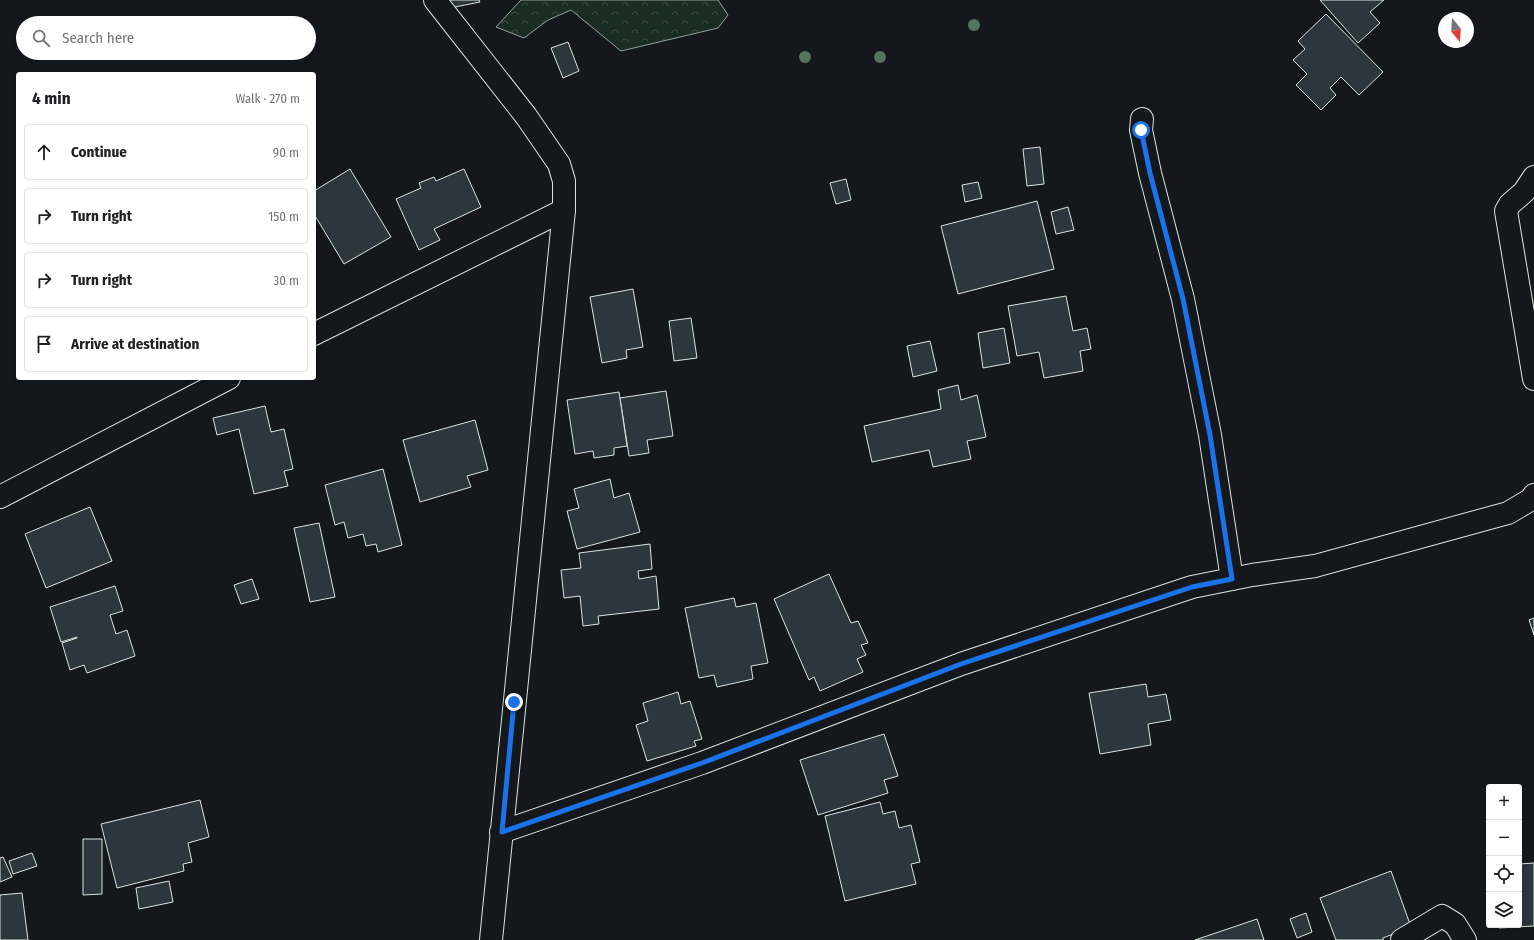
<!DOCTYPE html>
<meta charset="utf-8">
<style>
:root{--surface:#fff;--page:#f6f6f6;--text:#202124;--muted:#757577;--line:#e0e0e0}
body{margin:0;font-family:"Fira Sans Condensed",sans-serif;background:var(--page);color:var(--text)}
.controls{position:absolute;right:12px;bottom:12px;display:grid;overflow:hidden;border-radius:4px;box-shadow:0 2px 6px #0003}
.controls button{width:36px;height:36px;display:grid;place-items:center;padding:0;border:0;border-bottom:1px solid var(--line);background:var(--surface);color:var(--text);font:20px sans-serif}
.compass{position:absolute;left:1438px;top:12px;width:36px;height:36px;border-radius:50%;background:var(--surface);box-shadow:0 2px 6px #0003;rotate:162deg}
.stop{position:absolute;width:12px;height:12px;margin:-9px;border:3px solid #1a73e8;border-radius:50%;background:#fff}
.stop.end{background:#1a73e8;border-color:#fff;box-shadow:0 1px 4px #0008}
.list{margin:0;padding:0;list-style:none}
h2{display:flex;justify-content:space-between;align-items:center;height:52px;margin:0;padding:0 16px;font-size:17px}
h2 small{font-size:13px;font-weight:400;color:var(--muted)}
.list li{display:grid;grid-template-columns:26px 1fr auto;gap:12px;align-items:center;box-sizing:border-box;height:56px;margin:0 8px 8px;padding:0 8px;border:1px solid var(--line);border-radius:4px}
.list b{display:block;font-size:15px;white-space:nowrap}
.list em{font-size:13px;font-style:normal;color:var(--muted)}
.icon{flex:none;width:22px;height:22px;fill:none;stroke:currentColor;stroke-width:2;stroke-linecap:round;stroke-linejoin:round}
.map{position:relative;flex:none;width:1534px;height:940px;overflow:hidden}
.search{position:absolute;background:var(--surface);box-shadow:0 2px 6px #0003;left:16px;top:16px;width:300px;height:44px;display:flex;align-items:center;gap:10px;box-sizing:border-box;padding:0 14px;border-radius:22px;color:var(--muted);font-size:15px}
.panel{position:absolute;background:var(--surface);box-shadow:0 2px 6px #0003;left:16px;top:72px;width:300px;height:308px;border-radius:4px}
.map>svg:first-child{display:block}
</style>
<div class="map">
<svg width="1534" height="940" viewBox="0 0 1534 940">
<defs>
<pattern id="forest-crowns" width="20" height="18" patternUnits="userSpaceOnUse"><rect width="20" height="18" fill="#1a2d24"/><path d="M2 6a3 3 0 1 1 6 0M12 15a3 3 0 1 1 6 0" fill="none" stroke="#3b4b43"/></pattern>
</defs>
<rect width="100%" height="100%" fill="#14181c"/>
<polygon fill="url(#forest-crowns)" stroke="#939e99" points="521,0 718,0 728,15 718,28 621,51 571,10 548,20 524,38 496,27"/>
<g fill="#2c363c" stroke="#d8e6dc">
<polygon points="443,0 479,0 480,2 445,9"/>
<polygon points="1320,0 1384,0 1370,12 1380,23 1358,43"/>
<polygon points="1326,14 1383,72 1359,95 1341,77 1330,88 1336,95 1321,110 1296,85 1307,74 1293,60 1305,49 1298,41"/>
<polygon points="568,42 579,71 563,78 551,48"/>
<polygon points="1040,147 1044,184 1027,186 1023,149"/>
<polygon points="350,169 391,237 344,264 314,214 314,191"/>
<polygon points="464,169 481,207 434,229 440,240 419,250 396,199 421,188 419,183 434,177 436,181"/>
<polygon points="846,179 851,200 836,204 830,183"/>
<polygon points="978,182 982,198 965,202 962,185"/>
<polygon points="1037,201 1054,269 958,294 941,226"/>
<polygon points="1068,207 1074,230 1056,234 1051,212"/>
<polygon points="633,289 643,347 626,350 627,358 602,363 590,297"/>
<polygon points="1066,296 1073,331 1087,328 1091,349 1080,351 1083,371 1044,378 1039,352 1017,356 1008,306"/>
<polygon points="691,318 697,358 674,361 669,321"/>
<polygon points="1004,328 1010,363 983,368 978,333"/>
<polygon points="930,341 937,371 913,377 907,346"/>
<polygon points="958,385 961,400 977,395 986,437 967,441 971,459 933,467 929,450 872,462 864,426 941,409 938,390"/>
<polygon points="666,391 673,436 647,440 649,453 629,456 620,398"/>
<polygon points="619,392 627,446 614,448 614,455 594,458 593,451 575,454 567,400"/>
<polygon points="265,406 271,432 284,429 293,469 284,471 288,486 254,494 239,429 217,435 213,418"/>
<polygon points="475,420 488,470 467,476 471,487 420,502 403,440"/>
<polygon points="383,469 402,545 378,552 376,544 366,546 363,534 348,538 344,522 335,525 325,485"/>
<polygon points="610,479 614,498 629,493 640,532 577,549 567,511 579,508 574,489"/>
<polygon points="90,507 112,561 46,588 25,534"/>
<polygon points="319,523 335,597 310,602 294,528"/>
<polygon points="650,544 652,569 638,571 639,579 656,576 659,609 598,616 599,624 583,626 580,596 564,598 561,570 581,568 579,553"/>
<polygon points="829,574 851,623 858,621 868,643 861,645 866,655 857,659 863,672 820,691 814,677 809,680 774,599"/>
<polygon points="252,579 259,599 241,604 234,585"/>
<polygon points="115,586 123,611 110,615 116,634 127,630 135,656 87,673 84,665 70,670 62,643 77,638 77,637 61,642 50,607"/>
<polygon points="734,598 736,607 756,603 768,663 751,666 753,679 717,687 714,675 699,678 685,608"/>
<polygon points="1534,618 1534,635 1529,620"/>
<polygon points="1146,684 1148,697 1166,694 1171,720 1148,724 1151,745 1100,754 1089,693"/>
<polygon points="678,692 681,704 690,701 702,739 694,741 696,746 647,761 636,725 648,721 643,703"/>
<polygon points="884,734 898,776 884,780 888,793 818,815 800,760"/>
<polygon points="200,800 209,837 188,843 192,862 183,864 184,871 117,888 101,824"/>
<polygon points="880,802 883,814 895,811 899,828 911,825 920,862 911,864 916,884 845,901 825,816"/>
<polygon points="83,839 102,839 102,894 83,895"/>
<polygon points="32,853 37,866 13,874 9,861"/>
<polygon points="3,857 12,877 0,882 0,858"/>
<polygon points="1534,863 1534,926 1499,928 1499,925 1519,925 1519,864"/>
<polygon points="1391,871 1411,927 1383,938 1383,940 1336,940 1320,898"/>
<polygon points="169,881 173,902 139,909 136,888"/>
<polygon points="22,893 28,940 0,940 0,895"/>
<polygon points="1306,913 1312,932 1297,938 1290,919"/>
<polygon points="1257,919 1264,940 1195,940"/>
</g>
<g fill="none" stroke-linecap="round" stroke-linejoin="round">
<defs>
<g id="minor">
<polyline points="435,0 526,116 559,164 564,181 564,210 491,940"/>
<polyline points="1142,119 1141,130 1150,173 1183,299 1210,435 1232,579"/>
<polyline points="1534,177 1524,192 1510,204 1506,211 1534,379"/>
<polyline points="314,334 564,210"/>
<polyline points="0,497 229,378"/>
<polyline points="501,832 702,763 961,664 1192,587 1252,575 1315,566 1508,513 1530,500 1534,495"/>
<polyline points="1402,940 1442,916 1455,924 1465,940"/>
</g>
</defs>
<use href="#minor" stroke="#d8e6dc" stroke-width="24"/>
<use href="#minor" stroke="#14181c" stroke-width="22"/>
</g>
<g fill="#55745f">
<circle cx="974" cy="25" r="6"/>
<circle cx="805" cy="57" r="6"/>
<circle cx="880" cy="57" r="6"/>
</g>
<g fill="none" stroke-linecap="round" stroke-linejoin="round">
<polyline stroke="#1a73e8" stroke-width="5" points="514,702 502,832 702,763 961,664 1192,587 1232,579 1210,435 1183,299 1150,173 1141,130"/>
</g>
</svg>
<div class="controls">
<button>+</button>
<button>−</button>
<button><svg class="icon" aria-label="locate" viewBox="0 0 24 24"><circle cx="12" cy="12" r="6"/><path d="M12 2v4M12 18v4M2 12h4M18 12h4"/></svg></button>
<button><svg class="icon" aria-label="layers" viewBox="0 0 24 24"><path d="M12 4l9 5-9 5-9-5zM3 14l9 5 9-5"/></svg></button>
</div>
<svg class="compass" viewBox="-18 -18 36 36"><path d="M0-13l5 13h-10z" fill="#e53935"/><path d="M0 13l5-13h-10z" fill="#757577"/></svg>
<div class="stop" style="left:1141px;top:130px"></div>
<div class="stop end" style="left:514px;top:702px"></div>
<div class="search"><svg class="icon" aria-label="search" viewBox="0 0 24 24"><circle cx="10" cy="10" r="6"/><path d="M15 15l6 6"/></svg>Search here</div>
<section class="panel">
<h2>4 min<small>Walk · 270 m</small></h2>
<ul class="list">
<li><svg class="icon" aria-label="ahead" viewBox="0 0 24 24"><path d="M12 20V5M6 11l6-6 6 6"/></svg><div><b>Continue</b></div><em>90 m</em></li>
<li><svg class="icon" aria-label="right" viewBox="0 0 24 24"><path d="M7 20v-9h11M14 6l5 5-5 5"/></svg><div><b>Turn right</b></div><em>150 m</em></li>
<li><svg class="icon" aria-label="right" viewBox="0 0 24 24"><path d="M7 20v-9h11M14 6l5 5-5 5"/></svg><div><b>Turn right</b></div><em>30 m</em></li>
<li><svg class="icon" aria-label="arrive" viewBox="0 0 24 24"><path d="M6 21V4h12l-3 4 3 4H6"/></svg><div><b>Arrive at destination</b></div></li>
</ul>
</section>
</div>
